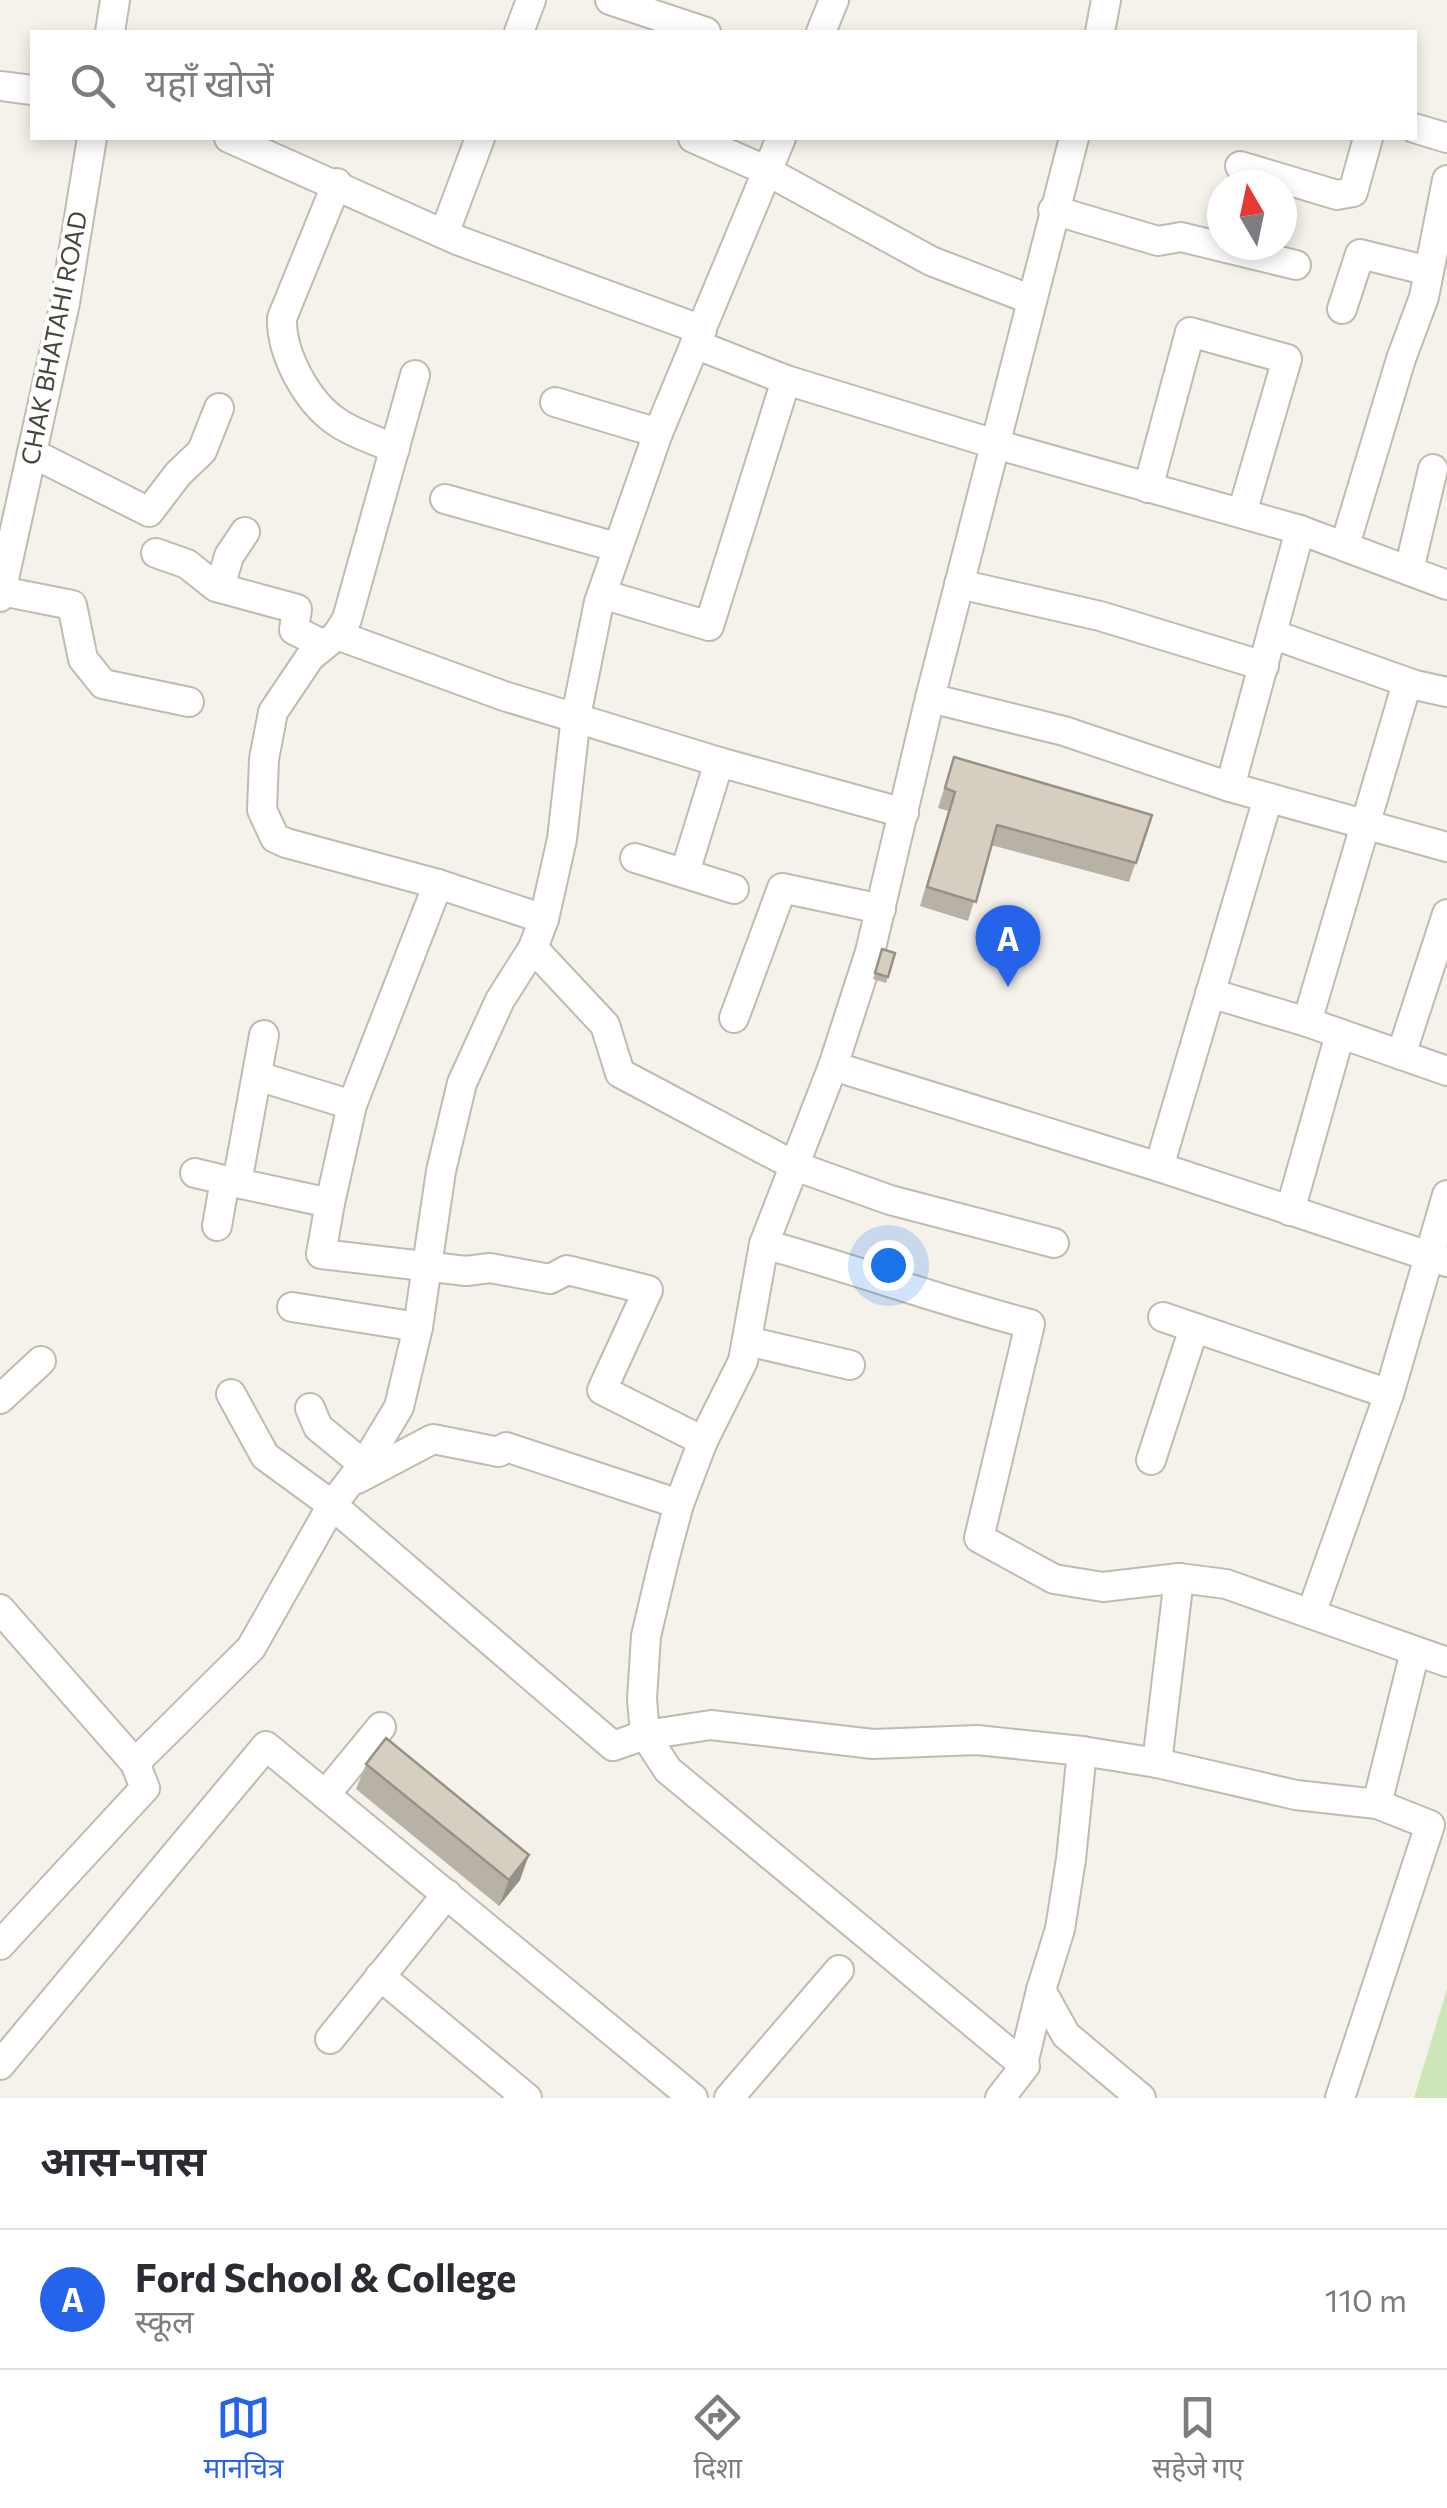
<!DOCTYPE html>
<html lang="hi">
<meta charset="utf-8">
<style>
:root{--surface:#fff;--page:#f2f2f3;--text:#2b2b33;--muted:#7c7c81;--line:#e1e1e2;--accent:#2563eb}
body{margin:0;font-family:Commissioner,"Noto Sans Devanagari",sans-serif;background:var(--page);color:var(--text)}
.compass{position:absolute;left:1207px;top:170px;width:90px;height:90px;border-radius:50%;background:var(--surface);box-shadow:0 5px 15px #0003;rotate:351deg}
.you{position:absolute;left:888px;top:1265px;width:35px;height:35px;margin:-25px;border:8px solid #fff;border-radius:50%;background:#1a73e8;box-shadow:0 0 0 15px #1a73e833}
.badge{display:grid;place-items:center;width:65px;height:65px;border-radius:50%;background:var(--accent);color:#fff;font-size:32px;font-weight:700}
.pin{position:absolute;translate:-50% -82px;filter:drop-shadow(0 2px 5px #0008)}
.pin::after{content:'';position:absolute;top:52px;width:35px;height:30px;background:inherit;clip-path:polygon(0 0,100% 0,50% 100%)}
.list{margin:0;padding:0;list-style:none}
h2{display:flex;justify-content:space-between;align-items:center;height:130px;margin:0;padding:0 40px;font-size:42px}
h2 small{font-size:32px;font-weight:400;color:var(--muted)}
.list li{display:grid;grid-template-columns:65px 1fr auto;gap:30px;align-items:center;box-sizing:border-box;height:140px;padding:0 40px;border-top:2px solid var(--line)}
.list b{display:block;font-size:38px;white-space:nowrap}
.list p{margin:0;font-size:32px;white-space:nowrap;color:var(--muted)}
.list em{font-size:32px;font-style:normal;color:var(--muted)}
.icon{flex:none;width:55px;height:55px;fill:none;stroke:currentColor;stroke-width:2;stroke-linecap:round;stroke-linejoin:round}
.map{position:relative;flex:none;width:1447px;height:2098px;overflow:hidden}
.search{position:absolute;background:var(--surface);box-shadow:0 5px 15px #0003;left:30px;right:30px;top:30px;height:110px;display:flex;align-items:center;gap:25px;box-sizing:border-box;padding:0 35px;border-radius:0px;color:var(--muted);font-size:38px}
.sheet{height:270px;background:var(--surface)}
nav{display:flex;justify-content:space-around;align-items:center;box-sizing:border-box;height:140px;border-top:2px solid var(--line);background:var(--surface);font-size:28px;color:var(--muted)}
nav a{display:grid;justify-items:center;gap:5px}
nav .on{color:var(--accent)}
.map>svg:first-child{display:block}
</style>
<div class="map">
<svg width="1447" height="2098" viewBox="0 0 1447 2098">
<rect width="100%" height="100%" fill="#f5f2eb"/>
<polygon fill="#cde6b7" points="1447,1989 1447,2098 1414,2098"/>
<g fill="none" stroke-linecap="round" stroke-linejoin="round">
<defs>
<g id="minor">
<polyline points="610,0 706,32"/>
<polyline points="110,32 115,0"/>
<polyline points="519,32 531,0"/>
<polyline points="821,32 834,0"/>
<polyline points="1100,32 1106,0"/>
<polyline points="0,86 32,90"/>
<polyline points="1414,128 1447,138"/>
<polyline points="229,138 457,240 702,330"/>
<polyline points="693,138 765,170 931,261 1032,300"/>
<polyline points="1240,166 1337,195 1353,192 1368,138"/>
<path d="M337,183L282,318C281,354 307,402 337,422C354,434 376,440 395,449"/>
<polyline points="1053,210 1158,241 1181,237 1296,265"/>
<polyline points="444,234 480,138"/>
<polyline points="1342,309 1360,254 1429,271"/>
<polyline points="695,344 786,380 995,444 1300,530 1447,585"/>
<polyline points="415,375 347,619 337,635 310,657 273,712 264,759 262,810 275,838 286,843 438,884 544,919"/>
<polyline points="555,402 658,433"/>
<polyline points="32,453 149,512 178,474 202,451 219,408"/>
<polyline points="1148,488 1190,332 1287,359 1242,513"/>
<polyline points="445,499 616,547"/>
<polyline points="1345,545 1401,359 1424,297 1447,180"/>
<polyline points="156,553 187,564 216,587 297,609 294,630 324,645"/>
<polyline points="1409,570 1433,469"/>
<polyline points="959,584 1100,616 1264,666"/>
<polyline points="220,587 229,556 245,532"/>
<polyline points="1,591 72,605 83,659 103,684 189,702"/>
<polyline points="602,594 709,626 786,380"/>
<polyline points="0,597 65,303 92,138"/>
<polyline points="1272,634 1415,685 1447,692"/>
<polyline points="337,635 504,696 719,762 904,813"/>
<polyline points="1407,683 1307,1022 1447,1071"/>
<polyline points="930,698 1064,731 1230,787 1447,847"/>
<polyline points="1230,787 1300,530"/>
<polyline points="635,858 734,889"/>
<polyline points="685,872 719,762"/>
<polyline points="533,948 605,1025 620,1073 795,1166 890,1200 1054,1243"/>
<polyline points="1210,993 1307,1022"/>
<polyline points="734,1018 782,888 881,909"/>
<polyline points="264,1035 237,1183 330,1203 352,1105 438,884"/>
<polyline points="1401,1055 1447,914"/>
<polyline points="833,1066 1159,1167 1447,1262"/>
<polyline points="257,1076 352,1105"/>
<polyline points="1159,1167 1268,798"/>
<polyline points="195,1173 237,1183"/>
<polyline points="1447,1195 1389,1394 1311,1614 1447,1662"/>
<polyline points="330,1203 321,1254 466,1271 490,1268 550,1279 567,1270 648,1290 602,1390 703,1441"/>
<polyline points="1290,1211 1340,1034"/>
<polyline points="217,1226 225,1180"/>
<path d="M764,1244C854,1269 941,1301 1030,1324L979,1538L1054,1579L1103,1587L1179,1578L1226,1584L1311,1614"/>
<polyline points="292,1307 418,1327"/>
<polyline points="1163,1317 1389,1394"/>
<polyline points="747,1341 850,1365"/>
<polyline points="231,1394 265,1456 332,1505 613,1746 645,1735 711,1725 873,1744 977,1740 1082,1751 1157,1763 1296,1795 1377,1804"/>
<polyline points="0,1399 41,1361"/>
<polyline points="310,1408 318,1427 364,1465"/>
<polyline points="1151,1460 1194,1328"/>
<polyline points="357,1479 433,1439 499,1452 506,1447 679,1504"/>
<polyline points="0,1609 135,1763 145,1788 0,1945"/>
<polyline points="1082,1751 1071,1859 1060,1929 1041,1990 1066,2035 1141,2098"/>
<polyline points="135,1763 251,1648 332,1505 369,1457 399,1407 418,1327 441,1171 462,1083 500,1000 533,948 544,919 562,839 576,716 599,602 658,433 781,138"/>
<polyline points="1157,1763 1179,1578"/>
<polyline points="325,1795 381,1727"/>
<polyline points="380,1976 527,2098"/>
<polyline points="330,2039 447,1894"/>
<polyline points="1023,2064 1041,1990"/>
<polyline points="0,2065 266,1746 693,2098"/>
<polyline points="729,2098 839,1970"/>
<polyline points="1000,2098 1025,2066 668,1770 645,1735 642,1699 646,1636 664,1560 679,1504 703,1441 743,1361 764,1244 833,1066 870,952 930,698 1074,138"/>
<polyline points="1340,2098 1430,1825 1377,1804 1415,1652"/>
</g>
</defs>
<use href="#minor" stroke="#c0bbae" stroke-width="32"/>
<use href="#minor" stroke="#fff" stroke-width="28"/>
</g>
<g fill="#b8b2a6">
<polygon points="954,757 1152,815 1129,882 991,845 968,921 920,906 948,811 938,808"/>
<polygon points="882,949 895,953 886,983 873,979"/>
<polygon points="366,1764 520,1880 499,1906 356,1789"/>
</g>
<polygon fill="#969187" points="529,1855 520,1880 499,1906 509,1880"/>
<g fill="#d6cfc1" stroke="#969187" stroke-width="2.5">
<polygon points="954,757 1152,815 1136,863 997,825 976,902 927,887 955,792 945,788"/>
<polygon points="882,949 895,953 888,977 875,973"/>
<polygon points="386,1738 529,1855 509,1880 366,1764"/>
</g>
<g text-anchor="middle" stroke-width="8" stroke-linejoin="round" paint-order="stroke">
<g font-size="25" fill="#484439" stroke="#fff">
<text transform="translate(54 338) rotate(-79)" y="9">CHAK BHATAHI ROAD</text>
</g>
</g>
</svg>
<svg class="compass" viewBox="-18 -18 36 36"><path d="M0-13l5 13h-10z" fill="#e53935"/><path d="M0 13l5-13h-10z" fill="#7c7c81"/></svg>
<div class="you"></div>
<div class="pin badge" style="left:1008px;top:987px">A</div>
<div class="search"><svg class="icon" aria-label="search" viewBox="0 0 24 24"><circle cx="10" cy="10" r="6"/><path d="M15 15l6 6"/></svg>यहाँ खोजें</div>
</div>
<section class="sheet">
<h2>आस-पास<small></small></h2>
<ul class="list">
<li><span class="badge">A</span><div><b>Ford School &amp; College</b><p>स्कूल</p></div><em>110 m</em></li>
</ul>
</section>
<nav>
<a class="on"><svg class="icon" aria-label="map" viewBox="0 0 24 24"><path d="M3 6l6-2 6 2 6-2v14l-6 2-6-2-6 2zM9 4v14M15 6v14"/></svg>मानचित्र</a>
<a><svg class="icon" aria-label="directions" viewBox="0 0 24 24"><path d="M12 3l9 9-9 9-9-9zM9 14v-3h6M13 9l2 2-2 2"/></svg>दिशा</a>
<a><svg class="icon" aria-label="saved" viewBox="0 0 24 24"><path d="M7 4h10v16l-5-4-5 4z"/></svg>सहेजे गए</a>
</nav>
